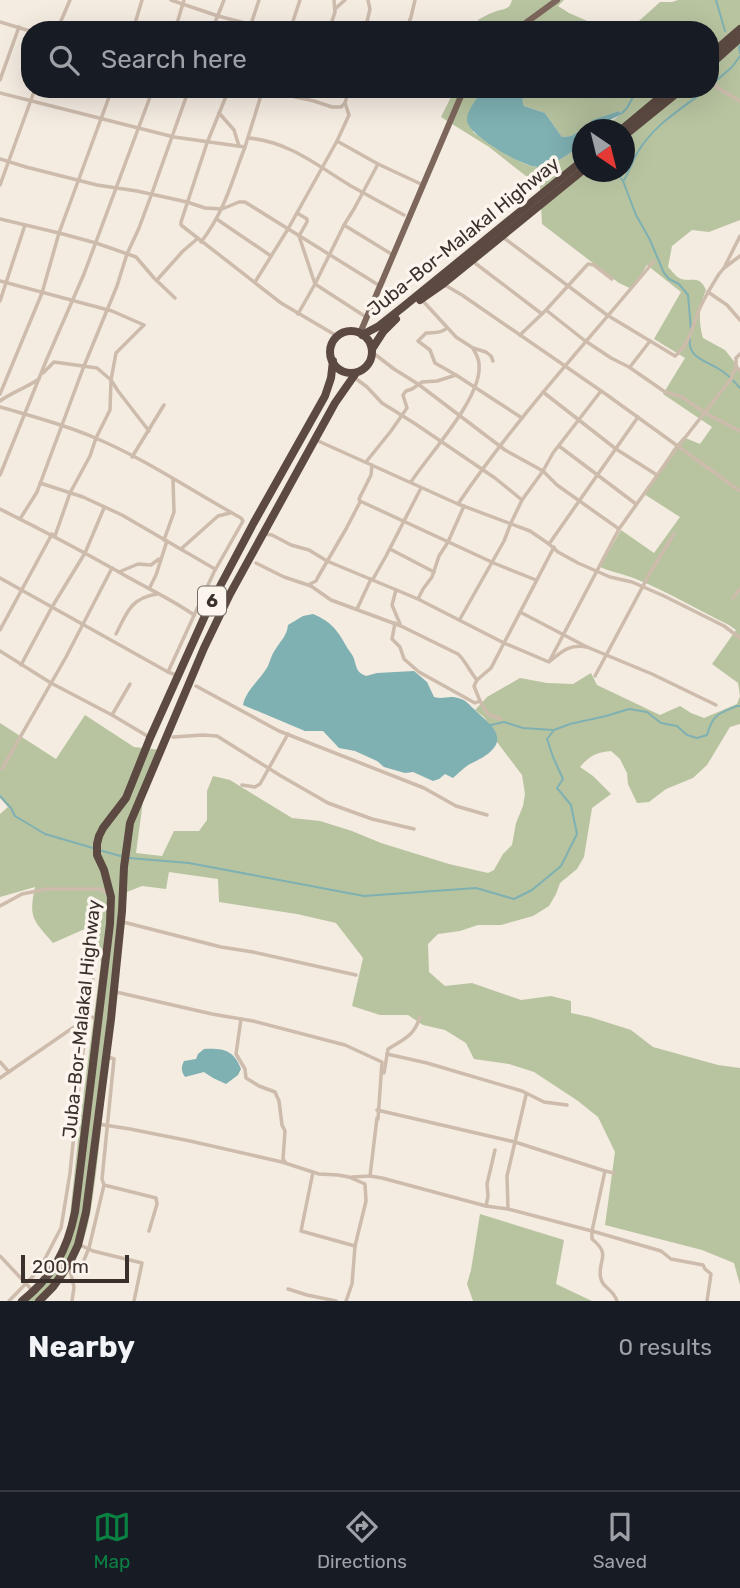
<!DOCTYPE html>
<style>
:root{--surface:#171b24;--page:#20242c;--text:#f1f3f6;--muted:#9ea1a6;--line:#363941;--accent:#0b8043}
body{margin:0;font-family:Rubik,sans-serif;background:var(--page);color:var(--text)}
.compass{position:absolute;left:572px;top:119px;width:63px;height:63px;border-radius:50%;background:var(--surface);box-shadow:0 7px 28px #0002;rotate:145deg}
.scale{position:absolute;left:21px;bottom:18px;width:108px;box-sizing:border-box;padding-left:7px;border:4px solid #3b302b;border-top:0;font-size:19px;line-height:24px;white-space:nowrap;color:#3b302b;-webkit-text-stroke:5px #fbf5ee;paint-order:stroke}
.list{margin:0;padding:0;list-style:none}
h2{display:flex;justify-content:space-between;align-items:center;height:91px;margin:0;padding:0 28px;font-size:30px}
h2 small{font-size:23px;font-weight:400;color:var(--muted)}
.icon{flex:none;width:38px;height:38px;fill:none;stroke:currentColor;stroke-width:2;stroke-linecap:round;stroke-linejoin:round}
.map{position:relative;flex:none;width:740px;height:1301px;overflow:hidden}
.search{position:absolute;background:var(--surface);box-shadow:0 7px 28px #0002;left:21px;right:21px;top:21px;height:77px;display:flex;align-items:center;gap:18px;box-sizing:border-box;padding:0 24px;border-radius:28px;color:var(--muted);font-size:26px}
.sheet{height:189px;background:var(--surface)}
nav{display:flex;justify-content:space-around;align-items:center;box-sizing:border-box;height:98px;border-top:2px solid var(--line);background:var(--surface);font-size:19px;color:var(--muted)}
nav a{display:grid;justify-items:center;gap:4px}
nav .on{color:var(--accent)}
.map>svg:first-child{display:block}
</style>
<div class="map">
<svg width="740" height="1301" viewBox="0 0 740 1301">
<rect width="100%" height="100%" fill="#f4ebe1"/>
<g fill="#b8c4a0">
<path d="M512,0H564L558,6L569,13L608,30C591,30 583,19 568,30H481L478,20C483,17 488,14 494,12C504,8 509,11 512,0Z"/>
<path d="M678,0H740V220L709,232L692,230L672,246L668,267C672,271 676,277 681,279C693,282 699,275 706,290C699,305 698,321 703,338L725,350L740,369V724L730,727L707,765L693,778L666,789L649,802L637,803L628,784L627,773L620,759L611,751C597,752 589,756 580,767L593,776L611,794L592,808L584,857L577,869L560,883L556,894L549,906L533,916L501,925H478L460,931L438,934L428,944L429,972L445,986L472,983L521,1000L551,996L571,1001V1013L590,1017L631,1030L653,1047L718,1065L740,1068V1285L734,1263L702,1250L605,1225L615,1152L598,1117L578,1101L534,1072L509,1064L474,1059L466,1043L445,1030L423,1025L408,1015H380L352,1006L363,958L336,923L297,914L219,902L218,879L169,872L166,889L142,886L127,892L97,1165C90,1220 87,1260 45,1301H17L37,1283L55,1258L67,1232L70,1215L80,1121L101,962L87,928L53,943C34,920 28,919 35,887L0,897V814L8,807L0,798V723L56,759L85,715L134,747L162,750L143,801L136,853L162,856L174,831H199L207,820V791L213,776L230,780L292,818L320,821L352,831L381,843L449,864L488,873L494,870L503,854L512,845L516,823L523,806L525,794L522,775L497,742L496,734L484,717L475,710L487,697L520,678L547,683L573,684L591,673L597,685L660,715L680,706L691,713L704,718L737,704L740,696L738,683L712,664L736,630L729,625C698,610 668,592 636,579C624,574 611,572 600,567L621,530L654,553L680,517L644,494L673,449L683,437L700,444L712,427L663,394L685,358L654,339L681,292L647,265L632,289L619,283L542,224L540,187L489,147L441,117L455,89H474L478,96L473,105V132C486,142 522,167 538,167C552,167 572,152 582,144V172H624V130L597,129L598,126L615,119L622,113L619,111L593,120L588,126L571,136L562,137L545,113L524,106C521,98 523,95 529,89H631L632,96H638L645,89H710V30H629L660,2H672Z"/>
<polygon points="480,1214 564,1240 556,1284 592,1301 473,1301 467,1284 471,1270"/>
</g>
<g fill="#7fb0b2">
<path d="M474,89H529C523,95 521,98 524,106L545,113L562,137L571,136L588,126L592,120L619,111L622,114L598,126L597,129L582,130V144C572,152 552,167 539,167C525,168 469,136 467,121C466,113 474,103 478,96Z"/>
<path d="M313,614C332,622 338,631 348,649C350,652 353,655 354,659C357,668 356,672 366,676L377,673L414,671L427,682L434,697C444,700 449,694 461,699C467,701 469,705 474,709C483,719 507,733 493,749C487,756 478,760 470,764C464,767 458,774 453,778L445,774L439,779L433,781L413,772L405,773L384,767L377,761L355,751L339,748L323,731H305L243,705C246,690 260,680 268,666C270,661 272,654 275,650C281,640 287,636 288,625L303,616Z"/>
<path d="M204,1049C223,1048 234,1050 241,1069L238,1075L226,1084L213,1078L204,1072L185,1077C181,1071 181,1067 184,1061L196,1059L198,1054Z"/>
</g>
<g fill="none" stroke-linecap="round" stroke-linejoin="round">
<g stroke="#7fb0b2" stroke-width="2">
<polyline points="716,0 725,31"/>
<polyline points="739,46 740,53"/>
<polyline points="710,86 732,67 740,56"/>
<polyline points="622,113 627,108 633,97"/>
<polyline points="616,172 623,181 636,215 650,240 664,273 669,279 679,284 688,295 691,330"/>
<path d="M624,180C630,170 633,159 639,150C656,123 683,108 707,89"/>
<path d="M690,339C687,357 706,361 719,369C727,374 734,381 740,388"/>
<polyline points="491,725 504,722 523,728 553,730"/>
<polyline points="0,796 11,808 15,816 45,834 93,848"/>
<polyline points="99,850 124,857"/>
<path d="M129,858L189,863L364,896L476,888L514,899L532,890L561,866L577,834L571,805L557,788L563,779L553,757L547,739L554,730L570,724L606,716L629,709L647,712L661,723L677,726L687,735L697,738L707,735C713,714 718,714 737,706H740"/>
</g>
<g stroke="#cdbbac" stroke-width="3.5">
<polyline points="171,0 218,16 272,30"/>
<polyline points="336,8 345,0"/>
<polyline points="0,22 30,31"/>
<polyline points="57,30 70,0"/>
<polyline points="133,30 142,0"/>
<polyline points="175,30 184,0"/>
<polyline points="212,30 224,0"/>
<polyline points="249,30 259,0"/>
<polyline points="290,30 300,0"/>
<polyline points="316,30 331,23"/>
<polyline points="329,30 335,12 334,0"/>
<polyline points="365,30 370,9 368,0"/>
<polyline points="406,30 411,17 415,0"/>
<polyline points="0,80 19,27"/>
<polyline points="710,80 718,88 740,101"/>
<polyline points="229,89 207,143 181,222 181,225 281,303 337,336"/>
<polyline points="260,89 314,101 332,107 341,107 345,103 349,89"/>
<path d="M0,93L174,137L245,147C231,183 225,211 201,242"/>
<polyline points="219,113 234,130 239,146"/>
<path d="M248,138C288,141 318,166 351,186C369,196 387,206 404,215"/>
<polyline points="337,141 349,115 345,103"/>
<polyline points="245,147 263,89"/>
<polyline points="0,159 26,167 97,185 137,191 187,202 205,208 222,209 239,202 245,202 380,286"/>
<polyline points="0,185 35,89"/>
<polyline points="297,213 307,219 307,222 299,236 315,284 366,317"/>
<polyline points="0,219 59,233 112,89"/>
<polyline points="218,220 271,256"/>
<polyline points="344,225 393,255"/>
<path d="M504,238L607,315L675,356C688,346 692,329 697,315C702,301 711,287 719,274L724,268L740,256"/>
<polyline points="471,260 542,314"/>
<polyline points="725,266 740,236"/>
<polyline points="157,280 183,251 197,239"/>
<polyline points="0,281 112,311 144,325 116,353 111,380 110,410 96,438 90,456 70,493 55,536"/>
<polyline points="255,282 288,229 337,141 378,164 423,185"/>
<polyline points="443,284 462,295 607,395 740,491"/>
<polyline points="708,292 727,305 740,320"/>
<polyline points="422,300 456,337 473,348 486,352 491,356 493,361"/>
<polyline points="0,301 25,225"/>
<polyline points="546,310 584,340 611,358 629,367 665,392 682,397 705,413 740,431"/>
<polyline points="298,314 315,284 344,225 354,209 378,164"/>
<path d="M447,328C440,334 434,332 426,333L418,341L430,350L435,363L456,375"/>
<polyline points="520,335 546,310 588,264 594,265 612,279"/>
<polyline points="372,352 394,369 418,384 505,450 543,471 557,485 619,529"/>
<polyline points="740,354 736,358 736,366 740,371"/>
<polyline points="630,367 650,341"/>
<polyline points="43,373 54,362 97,368 111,380 118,391 149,431"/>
<polyline points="355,378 367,387 382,403 414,423 495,478 522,500"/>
<polyline points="543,392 616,449 657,475"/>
<polyline points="0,394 42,293 59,233 96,243 136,257 154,278 175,298"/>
<path d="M0,401C12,392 26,388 39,379"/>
<path d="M0,407C31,416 63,424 93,437C144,458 192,491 241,518L243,521L214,572L168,672"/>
<polyline points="316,440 458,504 530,531 549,544 558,552 578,563 610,577 632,582 664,596 724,626 740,638"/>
<polyline points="559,446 636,504"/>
<polyline points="132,457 164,405"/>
<polyline points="366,462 391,431 407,408 403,395 406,391 412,389 422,382 437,381 456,375 522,418"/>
<polyline points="372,465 371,475 359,499 360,501 496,564 536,580"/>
<polyline points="0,475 46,361 84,274 153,89"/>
<path d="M411,482C429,454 483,397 479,364C479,358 475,353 473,348"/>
<polyline points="40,483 83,497 122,515 215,569"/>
<path d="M458,504C517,417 588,341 654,261"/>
<path d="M0,509C40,529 80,550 119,572C144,587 170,598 194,615"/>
<polyline points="20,519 37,492 84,366 117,286 127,254 139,228 152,193 189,89"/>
<path d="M265,534L272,535L291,545L309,550L327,561L418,599L504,643L549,662C562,651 569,644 587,647"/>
<polyline points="164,540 174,512 173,479"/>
<polyline points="549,544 638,417"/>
<polyline points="181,549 218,516 230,513"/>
<polyline points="390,549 434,572"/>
<path d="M256,563L284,577L311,586L331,600L401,626L458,654C465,660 470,672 477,680"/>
<polyline points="119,572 138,564 151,565 159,559"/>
<polyline points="0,578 168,672 176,675"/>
<polyline points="373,579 386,556 421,488"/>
<polyline points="310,584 316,581 318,577 346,529 360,502"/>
<polyline points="150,587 156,575 167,541"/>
<polyline points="396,590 392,605 400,624"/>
<polyline points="733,598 740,589"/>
<polyline points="418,599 423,589 432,577 439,556 448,542 464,506"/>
<polyline points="357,609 371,579"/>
<polyline points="520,612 587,647 652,674 716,705"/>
<polyline points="460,619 504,541 511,523 522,500 543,471 553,453 601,391"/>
<polyline points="395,623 392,639 400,647 404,659 419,672 475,703 480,701"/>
<polyline points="0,630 52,534"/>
<path d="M116,634C127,612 131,598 157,594"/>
<polyline points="0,651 51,683 112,715 149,737"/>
<polyline points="550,660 619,529 673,453 731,379 736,366"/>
<polyline points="21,665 52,607 85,553 104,508"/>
<polyline points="595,676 651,571 674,534"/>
<polyline points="196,686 279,731 424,788 456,806 487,815"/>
<polyline points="112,715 130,684"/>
<polyline points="501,719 488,714 480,701 474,686 477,680 491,668 554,547"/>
<polyline points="173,737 203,735 217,736 281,776 328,803 372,819 414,829"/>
<polyline points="2,769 66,657 112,568"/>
<polyline points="242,785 255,787 260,784 288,734"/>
<polyline points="0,906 22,894 47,889 101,889 110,896"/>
<polyline points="123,922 221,947 253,952 356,975"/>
<polyline points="116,992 212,1014 253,1021 345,1045 382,1062 378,1119"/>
<polyline points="241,1019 236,1054 245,1069 246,1078 259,1086 275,1092 279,1101 282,1125 285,1131 283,1159 285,1162"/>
<polyline points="387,1054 427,1063 522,1091 544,1102 567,1105"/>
<polyline points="0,1062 9,1072"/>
<path d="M384,1073L388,1049C404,1039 414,1036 420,1017"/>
<polyline points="0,1078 87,1018 96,1017"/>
<path d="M377,1110L515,1142L605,1171L592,1231V1239C613,1256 596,1261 601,1279C603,1288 613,1289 617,1301"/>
<polyline points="98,1124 130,1129 190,1141 282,1162 319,1174 338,1175 349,1177 365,1184 366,1201 355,1246 352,1284 346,1301"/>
<polyline points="605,1171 614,1173"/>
<polyline points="313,1172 301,1231 355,1246"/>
<polyline points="370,1176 382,1178 486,1206 508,1209 592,1231 661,1251 671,1259 703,1265 705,1269 711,1274 707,1301"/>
<polyline points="352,1177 370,1176 377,1118"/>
<polyline points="104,1185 156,1198 157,1204 149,1231"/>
<polyline points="486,1206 488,1196 487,1184 495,1150"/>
<polyline points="508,1209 507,1176 526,1095"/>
<polyline points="80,1245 93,1251 142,1263 134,1301"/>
<polyline points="0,1256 32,1290"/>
<polyline points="84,1260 89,1248 104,1185 102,1179 114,1059 108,1057"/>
<polyline points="69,1266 74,1287 72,1301"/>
<polyline points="288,1289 307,1295 336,1301"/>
<polyline points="9,1301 39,1270 61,1228 70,1173 81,1066 94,971"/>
</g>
<g stroke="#7d675c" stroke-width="6">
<polyline points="516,30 557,0"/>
<polyline points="360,333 464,89"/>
</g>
<g stroke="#5c4a42" stroke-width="8">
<polyline points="710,55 740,29"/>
<polyline points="710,65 740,38"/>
<polyline points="621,130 670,89"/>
<polyline points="624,136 682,89"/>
<polyline points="420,300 443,284 582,171"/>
<circle cx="351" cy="352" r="21"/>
<polyline points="362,335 379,326 403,307 582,161"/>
<polyline points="372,349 383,332 396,319"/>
<path d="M22,1301C53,1276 67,1251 75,1212L110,924L111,897L104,870L97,855V844L99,836L103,828L126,798L150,738L208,609L253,524L325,396L331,378L333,361"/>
<polyline points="39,1301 53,1287 69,1264 78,1245 86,1212 111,1019 122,911 124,867 130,823 204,648 230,594 335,403 356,373"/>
</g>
</g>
<g text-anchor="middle" stroke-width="7" stroke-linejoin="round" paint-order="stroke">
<rect fill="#fbf5ee" stroke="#756b66" stroke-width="2" x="198" y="586.5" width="28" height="29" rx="5"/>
<g font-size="18" font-weight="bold" fill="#3b302b">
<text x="212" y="607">6</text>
</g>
<g font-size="19" fill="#3b302b" stroke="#fbf5ee">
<text transform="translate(463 236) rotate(-39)" y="7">Juba-Bor-Malakal Highway</text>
<text transform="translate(81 1019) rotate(-84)" y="7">Juba-Bor-Malakal Highway</text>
</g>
</g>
</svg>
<svg class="compass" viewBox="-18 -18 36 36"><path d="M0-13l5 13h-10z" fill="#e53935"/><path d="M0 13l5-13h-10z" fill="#9ea1a6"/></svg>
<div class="scale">200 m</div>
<div class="search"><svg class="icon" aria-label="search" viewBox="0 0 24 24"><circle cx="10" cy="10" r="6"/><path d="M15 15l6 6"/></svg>Search here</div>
</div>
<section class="sheet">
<h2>Nearby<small>0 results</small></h2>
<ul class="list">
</ul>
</section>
<nav>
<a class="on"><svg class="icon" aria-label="map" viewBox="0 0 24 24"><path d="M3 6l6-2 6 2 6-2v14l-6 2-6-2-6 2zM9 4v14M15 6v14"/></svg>Map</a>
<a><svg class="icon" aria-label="directions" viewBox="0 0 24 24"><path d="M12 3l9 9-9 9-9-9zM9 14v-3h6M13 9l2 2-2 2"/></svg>Directions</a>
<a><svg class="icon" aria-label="saved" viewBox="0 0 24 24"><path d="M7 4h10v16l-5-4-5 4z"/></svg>Saved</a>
</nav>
